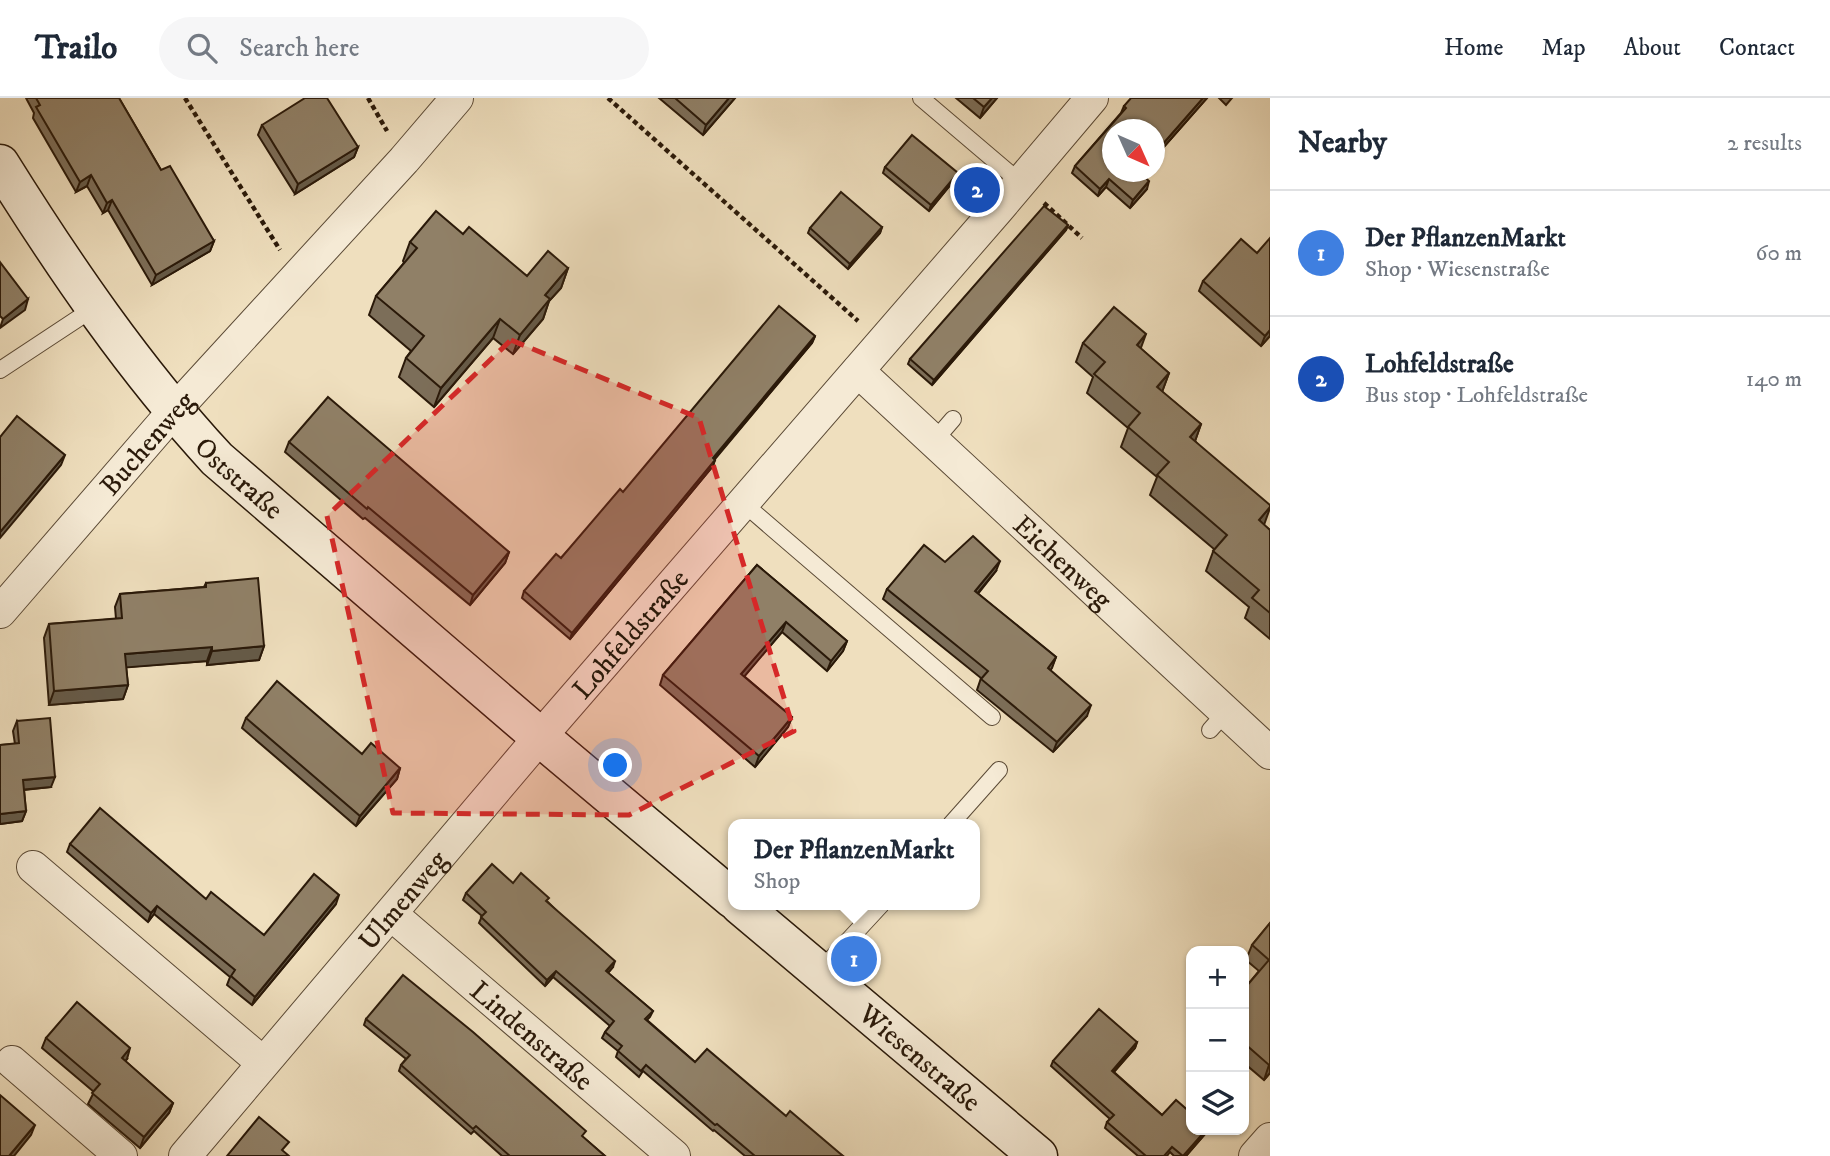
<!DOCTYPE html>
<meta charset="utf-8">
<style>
:root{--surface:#fff;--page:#f6f6f7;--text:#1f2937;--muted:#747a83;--line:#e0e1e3;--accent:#8f2418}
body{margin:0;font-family:"IM FELL DW Pica",serif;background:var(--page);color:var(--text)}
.controls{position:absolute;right:21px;bottom:21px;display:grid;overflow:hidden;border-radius:14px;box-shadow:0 2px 5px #0004}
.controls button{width:63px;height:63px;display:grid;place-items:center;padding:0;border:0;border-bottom:2px solid var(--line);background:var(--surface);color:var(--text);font:35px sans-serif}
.compass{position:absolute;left:1102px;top:21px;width:63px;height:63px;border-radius:50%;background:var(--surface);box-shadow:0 2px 5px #0004;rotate:135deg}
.you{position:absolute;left:616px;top:668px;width:24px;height:24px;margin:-18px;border:5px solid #fff;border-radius:50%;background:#1a73e8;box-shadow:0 0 0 10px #1a73e833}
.badge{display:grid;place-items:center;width:46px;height:46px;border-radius:50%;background:var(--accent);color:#fff;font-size:23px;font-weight:700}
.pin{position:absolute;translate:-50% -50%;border:4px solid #fff;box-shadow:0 2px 7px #0006}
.popup{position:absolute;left:728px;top:721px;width:252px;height:91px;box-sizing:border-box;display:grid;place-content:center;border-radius:14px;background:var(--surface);filter:drop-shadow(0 2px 5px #0005);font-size:23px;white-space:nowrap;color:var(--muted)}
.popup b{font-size:26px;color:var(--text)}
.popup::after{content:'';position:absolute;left:50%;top:100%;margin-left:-14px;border:14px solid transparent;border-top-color:var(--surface)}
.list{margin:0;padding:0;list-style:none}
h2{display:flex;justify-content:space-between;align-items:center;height:91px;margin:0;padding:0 28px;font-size:30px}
h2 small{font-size:23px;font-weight:400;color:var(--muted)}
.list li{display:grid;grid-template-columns:46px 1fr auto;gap:21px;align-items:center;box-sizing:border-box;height:126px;padding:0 28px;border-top:2px solid var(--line)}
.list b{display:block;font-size:26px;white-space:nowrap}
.list p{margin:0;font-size:23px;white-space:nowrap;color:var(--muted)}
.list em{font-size:23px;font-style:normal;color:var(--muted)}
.icon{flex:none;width:38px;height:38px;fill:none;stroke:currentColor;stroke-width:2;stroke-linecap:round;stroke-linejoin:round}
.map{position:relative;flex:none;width:1270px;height:1058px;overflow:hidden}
header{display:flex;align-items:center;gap:42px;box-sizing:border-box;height:98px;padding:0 35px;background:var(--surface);border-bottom:2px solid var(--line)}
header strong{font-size:33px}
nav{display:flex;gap:38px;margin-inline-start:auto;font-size:24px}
.search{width:490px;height:63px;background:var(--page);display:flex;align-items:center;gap:18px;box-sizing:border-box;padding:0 24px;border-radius:38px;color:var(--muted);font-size:26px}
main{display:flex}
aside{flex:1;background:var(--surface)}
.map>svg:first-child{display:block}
</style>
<header>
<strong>Trailo</strong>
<div class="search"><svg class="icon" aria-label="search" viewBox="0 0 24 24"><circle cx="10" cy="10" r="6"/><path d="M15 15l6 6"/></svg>Search here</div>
<nav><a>Home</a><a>Map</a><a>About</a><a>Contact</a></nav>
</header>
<main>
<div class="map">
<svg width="1270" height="1058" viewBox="0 0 1270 1058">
<rect width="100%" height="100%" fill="#efdfbe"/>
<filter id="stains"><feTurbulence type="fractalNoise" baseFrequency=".00286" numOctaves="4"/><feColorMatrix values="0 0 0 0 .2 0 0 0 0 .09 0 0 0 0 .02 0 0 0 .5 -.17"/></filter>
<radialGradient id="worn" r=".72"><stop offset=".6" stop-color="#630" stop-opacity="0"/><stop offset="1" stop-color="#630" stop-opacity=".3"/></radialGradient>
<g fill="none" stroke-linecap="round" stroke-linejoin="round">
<defs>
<g id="lane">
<polyline points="921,0 1021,85"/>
<polyline points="0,272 94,210"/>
<polyline points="934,343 953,321"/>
<polyline points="743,405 992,619"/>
<polyline points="1210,632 1226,614"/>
<polyline points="951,726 999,672"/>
<polyline points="820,873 881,807"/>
</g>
<g id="street">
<path id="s1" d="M858,273L1270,655"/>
<path id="s2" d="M0,514L173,314L404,62L457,0"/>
<polyline points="33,769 263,965"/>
<path id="s3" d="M391,816L674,1058"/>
<polyline points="12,964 121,1058"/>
<path id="s4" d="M185,1058L540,639L998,111L1092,0"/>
<polyline points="1255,1058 1270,1041"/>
</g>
<g id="secondary">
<path id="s5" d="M0,66C65,170 134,271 217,361L540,639L733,801"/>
<path id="s6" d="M740,807L1038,1058"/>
</g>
</defs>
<use href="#lane" stroke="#5b4a36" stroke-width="18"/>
<use href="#street" stroke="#5b4a36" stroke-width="34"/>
<use href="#secondary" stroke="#2a1909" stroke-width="41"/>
<g stroke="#2a1909" stroke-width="4.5" stroke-dasharray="5 3.5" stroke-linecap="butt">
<polyline points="185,0 280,152"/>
<polyline points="368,0 387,33"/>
<polyline points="608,0 858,223"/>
<polyline points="1044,105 1082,140"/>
</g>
<use href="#lane" stroke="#f5ead5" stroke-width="16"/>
<use href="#street" stroke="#f5ead5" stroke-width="32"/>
<use href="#secondary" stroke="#f5ead5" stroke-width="38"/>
</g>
<g fill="#7c6e59" stroke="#2a1909" stroke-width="2">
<polygon points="26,0 119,0 161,72 214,143 210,153 152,187 108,112 103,115 87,88 76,94 33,20 34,15"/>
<polygon points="659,0 735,0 703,37"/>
<polygon points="956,0 997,0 980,20"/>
<polygon points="1207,0 1154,60 1154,32 1112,74 1143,74 1141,76 1147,91 1130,110 1106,89 1098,98 1072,75 1075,68 1121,15 1124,8"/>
<polygon points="1219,0 1232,0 1226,7"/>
<polygon points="262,27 358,49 354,59 295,96 258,37"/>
<polygon points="885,69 958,75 956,80 929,113 883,75"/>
<polygon points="1068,127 1066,132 932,287 908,266 910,261"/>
<polygon points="882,129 880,135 848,171 808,135 810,130"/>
<polygon points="463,136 527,178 568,170 561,190 549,203 543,221 513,256 493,240 434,309 399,279 406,260 411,253 369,217 376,198 404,165 403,163 410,144"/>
<polygon points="1257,155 1270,238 1261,248 1199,193 1203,183"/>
<polygon points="815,238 812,245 715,361 713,368 570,541 522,500 524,493 561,460 623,394"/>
<polygon points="1083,245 1141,251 1169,275 1162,294 1201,326 1195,343 1264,427 1270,432 1270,541 1245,520 1249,509 1206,473 1214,451 1150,397 1157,379 1121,349 1128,330 1087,295 1093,279 1076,264"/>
<polygon points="289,344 509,454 505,465 470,507 365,420 363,421 285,354"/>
<polygon points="945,464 996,473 978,496 1056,559 1050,573 1087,618 1053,654 977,592 981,580 883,501 887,491"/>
<polygon points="757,467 847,543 843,553 827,573 782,534 744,578 792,619 788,629 755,669 660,587 663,577"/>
<polygon points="206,485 264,548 259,562 207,567 207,563 126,569 128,587 123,601 49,607 44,540 49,526 116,521 115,509 120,496 204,489"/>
<polygon points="246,620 362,656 400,670 397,681 356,728 242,630"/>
<polygon points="17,623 51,689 24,692 26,713 22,723 0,726 0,647 15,646 13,633"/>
<polygon points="70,746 206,801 264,837 336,806 252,907 227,887 230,879 154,816 148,824 67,754"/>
<polygon points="513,785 548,804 613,869 608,875 653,913 650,919 647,922 695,964 786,1018 843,1058 745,1058 714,1032 713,1033 643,973 639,979 616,959 618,953 602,940 605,934 610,928 553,879 545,888 479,825 482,818 463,802 466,795"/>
<polygon points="1270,825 1270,975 1264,982 1244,965 1244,891 1259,873 1246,862 1252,847"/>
<polygon points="366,921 583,1039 605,1058 502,1058 474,1033 471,1036 399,973 401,967 406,961 364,927"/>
<polygon points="46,940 127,961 125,963 173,1005 169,1015 140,1050 88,1006 94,994 42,950"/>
<polygon points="1137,944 1135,950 1114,974 1162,1017 1206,1035 1186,1058 1174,1058 1170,1054 1167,1058 1138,1058 1105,1030 1107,1024 1110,1021 1051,968 1053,963"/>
</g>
<g fill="#655a48" stroke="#2a1909" stroke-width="2">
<polygon points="729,0 735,0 703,37 706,27"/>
<polygon points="992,0 997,0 980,20 984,9"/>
<polygon points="1203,0 1207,0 1154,60 1154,56"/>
<polygon points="358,49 354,59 295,96 298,86"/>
<polygon points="958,75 956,80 929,113 931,107"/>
<polygon points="91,77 87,88 76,94 80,84"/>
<polygon points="1109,81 1106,89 1098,98 1100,91"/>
<polygon points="1149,83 1147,91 1130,110 1133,102"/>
<polygon points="112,102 108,112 103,115 107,105"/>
<polygon points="1068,127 1066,132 932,287 934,282"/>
<polygon points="882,129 880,135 848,171 850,166"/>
<polygon points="214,143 210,153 152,187 156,177"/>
<polygon points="568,170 561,190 549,203 543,221 513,256 520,237 545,197"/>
<polygon points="28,201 25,212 0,230 3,221"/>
<polygon points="500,221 493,240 434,309 441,290"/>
<polygon points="1270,232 1270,238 1261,248 1265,238"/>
<polygon points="1146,236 1139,255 1137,247"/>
<polygon points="815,238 812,245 710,366 713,360"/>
<polygon points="1169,275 1162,294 1157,289"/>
<polygon points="1201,326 1194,346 1190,339"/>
<polygon points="65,357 61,367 0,440 0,434"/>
<polygon points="715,362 713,368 570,541 572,535"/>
<polygon points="1270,409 1270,410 1264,427 1259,422"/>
<polygon points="509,454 505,465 470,507 473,497"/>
<polygon points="1000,463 996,473 971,503 975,493"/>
<polygon points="786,524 782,534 738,586 741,576"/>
<polygon points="847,543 843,553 827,573 831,563"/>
<polygon points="264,548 259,562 207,567 212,553"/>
<polygon points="212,549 207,563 120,570 125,556"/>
<polygon points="1056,559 1052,570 1044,581 1048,570"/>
<polygon points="128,587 123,601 49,607 54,593"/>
<polygon points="1091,607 1087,618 1053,654 1057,644"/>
<polygon points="792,619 788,629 755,669 759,658"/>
<polygon points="400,670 397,681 356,728 360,718"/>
<polygon points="55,679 51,689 19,692 23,682"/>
<polygon points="26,713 22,723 0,726 0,716"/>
<polygon points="339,797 336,806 252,907 255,899"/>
<polygon points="157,808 154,816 148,824 151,815"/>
<polygon points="615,863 613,869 604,879 606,873"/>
<polygon points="556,873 553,879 545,888 547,882"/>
<polygon points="1137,944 1135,950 1110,978 1112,973"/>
<polygon points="130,950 127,961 118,971 122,960"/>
<polygon points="1270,966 1270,975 1264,982 1269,967"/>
<polygon points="173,1005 169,1015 140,1050 144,1039"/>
<polygon points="35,1027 31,1037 14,1058 9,1058"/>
<polygon points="1206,1032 1208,1032 1206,1035 1186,1058 1183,1058"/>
</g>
<g fill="#908067" stroke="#2a1909" stroke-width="2">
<polygon points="36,0 119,0 161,72 170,68 214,143 156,177 112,102 107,105 91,77 80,84 36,9 40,7"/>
<polygon points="305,0 327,0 358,49 298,86 262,27"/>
<polygon points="675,0 729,0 706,27"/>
<polygon points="973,0 992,0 984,9"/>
<polygon points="1131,0 1203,0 1154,56 1154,32 1112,32 1112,74 1139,74 1149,83 1133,102 1109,81 1100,91 1075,68 1126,10 1124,8"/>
<polygon points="912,37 958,75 931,107 885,69"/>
<polygon points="841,94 882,129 850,166 810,130"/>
<polygon points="1044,108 1068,127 934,282 910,261"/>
<polygon points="436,113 463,136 469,129 527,178 548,153 568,170 545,197 550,201 520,237 500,221 441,290 406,260 424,238 376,198 417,150 410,144"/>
<polygon points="1270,140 1270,232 1265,238 1203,183 1241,141 1257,155"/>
<polygon points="0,164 28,201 3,221 0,218"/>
<polygon points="779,208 815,238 713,360 715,362 572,535 524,493 556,456 561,460 620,391 623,394"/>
<polygon points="1114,209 1146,236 1137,247 1169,275 1157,289 1201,326 1190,339 1270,407 1270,409 1259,422 1270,432 1270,515 1252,500 1259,492 1213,453 1227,437 1157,377 1169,364 1128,329 1140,315 1094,276 1105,264 1083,245"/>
<polygon points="328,299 509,454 473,497 368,409 367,411 289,344"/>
<polygon points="17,318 65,357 0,434 0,339"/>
<polygon points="973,438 1000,463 975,493 1056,559 1048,570 1091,607 1057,644 981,581 988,573 887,491 924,447 945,464"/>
<polygon points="757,467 847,543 831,563 786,524 741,576 792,619 759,658 663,577"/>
<polygon points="258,480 264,548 212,553 212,549 125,556 128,587 54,593 49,526 122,520 120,496 206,489 206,485"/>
<polygon points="277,583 362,656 371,645 400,670 360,718 246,620"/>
<polygon points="50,620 55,679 23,682 26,713 0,716 0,647 19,645 17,623"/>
<polygon points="100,710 206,801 211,794 264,837 314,776 339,797 255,899 231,878 235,872 157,808 151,815 70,746"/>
<polygon points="492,766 513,785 521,775 549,800 546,803 615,863 606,873 653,913 645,921 695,964 707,951 786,1018 790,1013 843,1058 755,1058 717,1026 715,1027 646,967 641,973 618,953 622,948 605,934 614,923 556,873 547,882 481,819 486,814 466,795"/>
<polygon points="1270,825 1270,966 1269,967 1244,945 1244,891 1269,862 1252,847"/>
<polygon points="403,877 473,934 586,1033 582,1038 605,1058 510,1058 476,1028 473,1031 401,967 410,957 366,921"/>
<polygon points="77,904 130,950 122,960 173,1005 144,1039 92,995 100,986 46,940"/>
<polygon points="1099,911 1137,944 1112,973 1162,1017 1176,1002 1191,1015 1191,1032 1206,1032 1183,1058 1172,1049 1164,1058 1146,1058 1107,1024 1114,1017 1053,963"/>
<polygon points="0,997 35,1027 9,1058 0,1058"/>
<polygon points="259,1019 289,1044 282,1052 289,1058 227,1058"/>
</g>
<path fill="#d62828" fill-opacity="0.2" stroke="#d62828" stroke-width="5" stroke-dasharray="14 9" stroke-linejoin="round" d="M511,242L699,320L794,633L629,717L393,715L327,418Z"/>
<g text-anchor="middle" stroke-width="5" stroke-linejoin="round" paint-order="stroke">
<g font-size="28" fill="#2a1909" stroke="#f5ead5">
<text dy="10" stroke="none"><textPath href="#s2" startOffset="224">Buchenweg</textPath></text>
<text dy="10" stroke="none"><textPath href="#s5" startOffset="396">Oststraße</textPath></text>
<text dy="10" stroke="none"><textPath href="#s1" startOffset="280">Eichenweg</textPath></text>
<text dy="10" stroke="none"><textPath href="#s4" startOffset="686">Lohfeldstraße</textPath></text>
<text dy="10" stroke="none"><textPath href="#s4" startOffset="336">Ulmenweg</textPath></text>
<text dy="10" stroke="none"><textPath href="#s3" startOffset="186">Lindenstraße</textPath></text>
<text dy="10" stroke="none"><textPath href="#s6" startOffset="236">Wiesenstraße</textPath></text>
</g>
</g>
<rect width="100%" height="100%" filter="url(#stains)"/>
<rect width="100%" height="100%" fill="url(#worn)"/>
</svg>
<div class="controls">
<button>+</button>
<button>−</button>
<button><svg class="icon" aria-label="layers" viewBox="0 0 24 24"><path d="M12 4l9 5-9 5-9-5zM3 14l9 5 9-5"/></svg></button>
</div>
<svg class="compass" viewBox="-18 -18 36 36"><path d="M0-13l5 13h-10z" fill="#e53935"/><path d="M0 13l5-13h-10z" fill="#747a83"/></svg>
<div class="you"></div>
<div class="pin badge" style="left:854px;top:861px;background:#3f7fe0">1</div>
<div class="popup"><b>Der PflanzenMarkt</b>Shop</div>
<div class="pin badge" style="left:977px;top:92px;background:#1a4fb4">2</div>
</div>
<aside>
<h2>Nearby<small>2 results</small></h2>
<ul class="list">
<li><span class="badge" style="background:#3f7fe0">1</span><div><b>Der PflanzenMarkt</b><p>Shop · Wiesenstraße</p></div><em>60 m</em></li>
<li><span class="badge" style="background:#1a4fb4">2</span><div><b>Lohfeldstraße</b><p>Bus stop · Lohfeldstraße</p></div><em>140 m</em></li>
</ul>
</aside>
</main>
